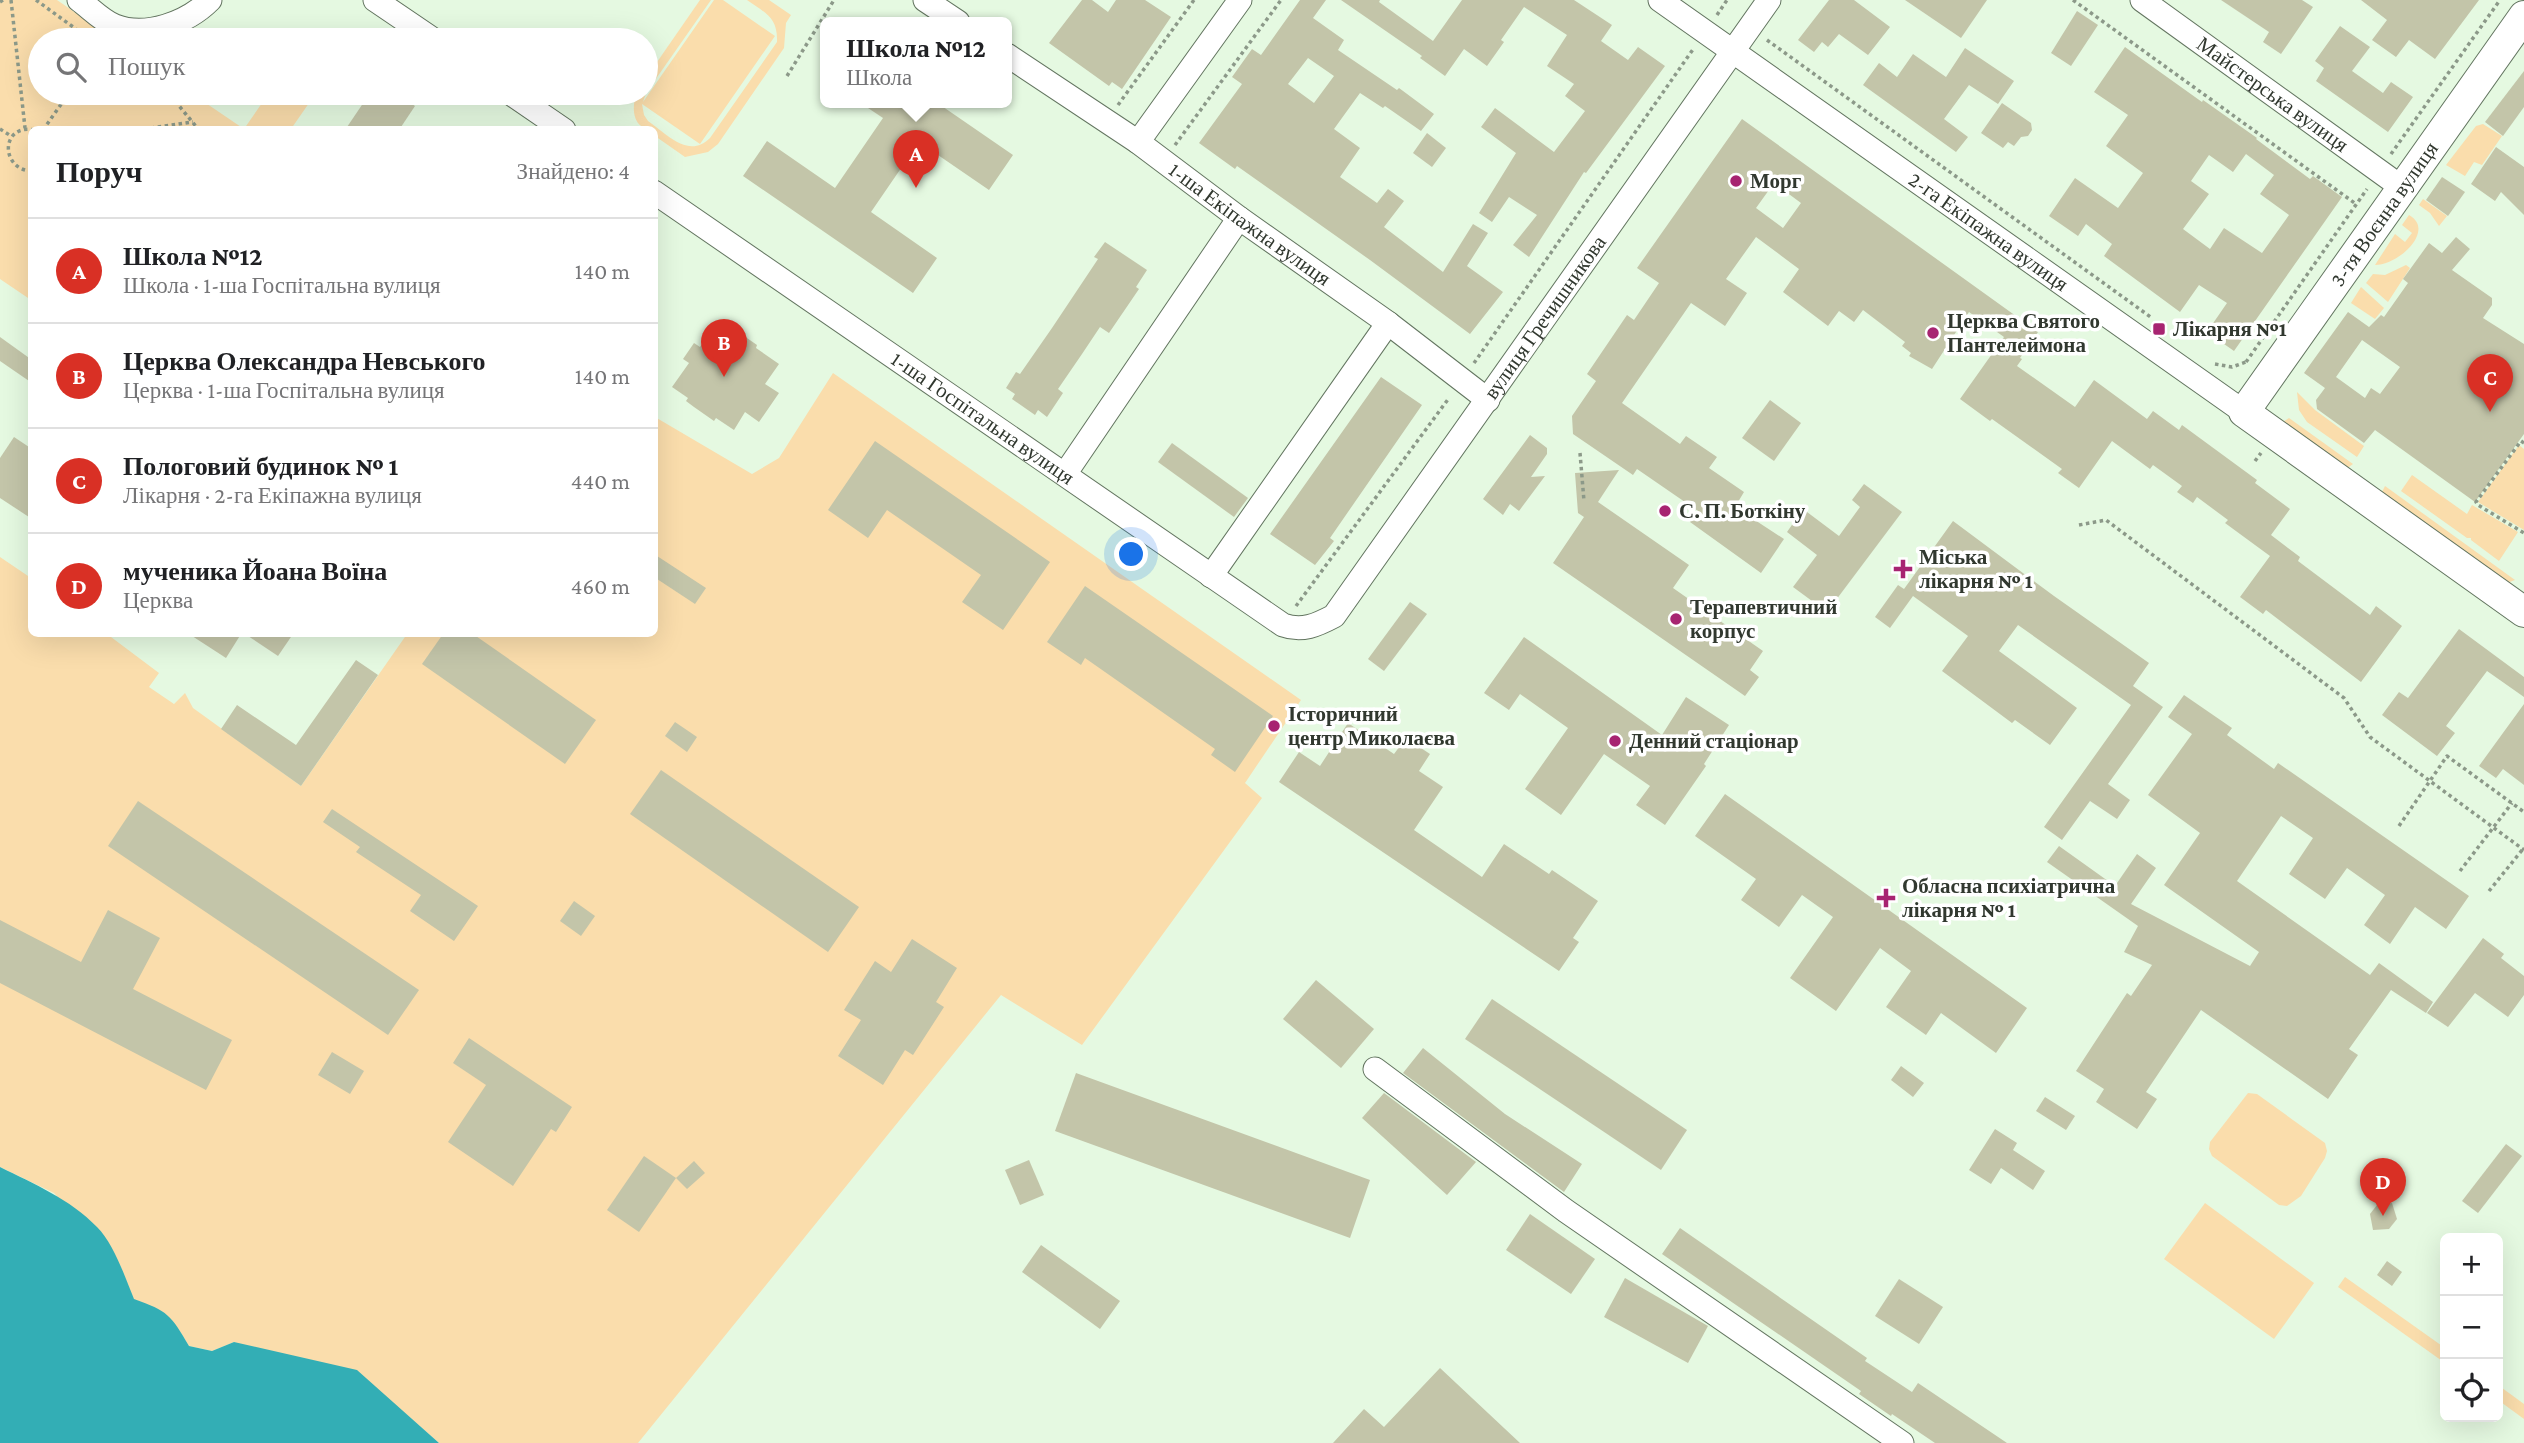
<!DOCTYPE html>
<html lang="uk">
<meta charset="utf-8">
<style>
:root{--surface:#fff;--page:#f6f6f6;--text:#202124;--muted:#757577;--line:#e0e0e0;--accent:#d93025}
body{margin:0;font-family:"Crimson Pro",serif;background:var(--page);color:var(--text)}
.controls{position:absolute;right:21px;bottom:21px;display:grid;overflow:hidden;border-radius:10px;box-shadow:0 7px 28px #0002}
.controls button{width:63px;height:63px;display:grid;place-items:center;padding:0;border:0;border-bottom:2px solid var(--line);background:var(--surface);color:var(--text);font:35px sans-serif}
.you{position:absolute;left:1132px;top:555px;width:24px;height:24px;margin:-18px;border:5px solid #fff;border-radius:50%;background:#1a73e8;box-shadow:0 0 0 10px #1a73e833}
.badge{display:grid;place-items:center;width:46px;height:46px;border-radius:50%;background:var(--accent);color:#fff;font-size:23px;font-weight:700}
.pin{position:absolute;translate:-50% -58px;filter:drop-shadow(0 2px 4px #0008)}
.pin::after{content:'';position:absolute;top:37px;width:24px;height:21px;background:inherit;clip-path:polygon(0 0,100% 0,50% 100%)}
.popup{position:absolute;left:820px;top:17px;width:192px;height:91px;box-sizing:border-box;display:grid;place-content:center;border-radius:10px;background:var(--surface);filter:drop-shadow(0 2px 5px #0005);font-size:23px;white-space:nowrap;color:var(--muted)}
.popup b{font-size:26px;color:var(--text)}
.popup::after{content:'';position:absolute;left:50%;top:100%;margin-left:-14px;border:14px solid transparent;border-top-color:var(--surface)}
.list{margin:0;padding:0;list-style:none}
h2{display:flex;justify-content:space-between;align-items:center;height:91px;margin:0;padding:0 28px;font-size:30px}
h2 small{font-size:23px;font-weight:400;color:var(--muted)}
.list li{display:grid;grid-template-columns:46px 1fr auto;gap:21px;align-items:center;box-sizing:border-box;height:105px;padding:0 28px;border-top:2px solid var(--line)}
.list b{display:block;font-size:26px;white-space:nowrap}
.list p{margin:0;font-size:23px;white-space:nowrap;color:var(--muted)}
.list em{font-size:23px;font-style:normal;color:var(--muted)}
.icon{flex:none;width:38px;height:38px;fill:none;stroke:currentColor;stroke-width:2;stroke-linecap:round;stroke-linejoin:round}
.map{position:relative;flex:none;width:2524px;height:1443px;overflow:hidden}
.search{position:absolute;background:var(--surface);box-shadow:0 7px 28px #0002;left:28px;top:28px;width:630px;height:77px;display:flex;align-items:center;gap:18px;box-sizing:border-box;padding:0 24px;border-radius:38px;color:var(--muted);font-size:26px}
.panel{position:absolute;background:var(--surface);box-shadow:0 7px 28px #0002;left:28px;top:126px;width:630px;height:511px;border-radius:10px}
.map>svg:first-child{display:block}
</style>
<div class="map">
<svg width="2524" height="1443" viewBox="0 0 2524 1443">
<rect width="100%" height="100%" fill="#e5f9e1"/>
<g fill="#faddac">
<polygon points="0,0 57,0 115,40 40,40 40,93 191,93 244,129 269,93 316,93 291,129 211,130 207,127 206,130 32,130 31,300 0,279"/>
<polygon points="700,0 711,0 646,93 646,78"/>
<path d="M714,0H723L775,36L700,144L642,104L644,115L648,121C668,135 689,159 710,138L777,42C778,17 765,13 747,0H769L791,15L786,23L784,48L718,144L708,152L685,157L655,136L654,130C634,130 630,110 637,93H646L643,102Z"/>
<polygon points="2483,124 2502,136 2482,165 2474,162 2465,176 2446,165 2476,126"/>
<polygon points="2423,199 2447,216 2439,226 2430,213 2419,205"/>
<path d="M2409,215C2436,230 2399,265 2375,265L2395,234L2405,242L2412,233L2402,225Z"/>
<polygon points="2406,265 2410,268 2388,302 2366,283 2373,274 2385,275"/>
<polygon points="2361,287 2384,308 2375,319 2351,303"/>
<path d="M833,373L1301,700L1245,783L1262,798L1082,1045L1001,995L638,1443H439L406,1414L234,1342L212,1351L189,1346C171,1316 167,1311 134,1300L120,1265L54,1193L0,1167V557L31,578L32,634H107L159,673L149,687L174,704L185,693L193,708L301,786L407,634H654L655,417L752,474L779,458Z"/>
<polygon points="2297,392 2315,410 2364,446 2357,457 2307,422 2299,410"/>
<polygon points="2289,418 2353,464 2346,469 2281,423"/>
<polygon points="2519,445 2524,449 2524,530 2478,502"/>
<polygon points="2412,475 2467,514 2472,505 2518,532 2499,561 2471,540 2471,538 2467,538 2401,491"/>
<polygon points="2385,486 2515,580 2507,583 2381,494"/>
<polygon points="2248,1093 2257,1094 2325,1143 2327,1151 2325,1158 2301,1196 2287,1206 2279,1205 2212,1156 2209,1149 2210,1142"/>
<polygon points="2205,1203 2314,1283 2274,1339 2164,1259"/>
<polygon points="2345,1277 2445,1348 2445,1363 2338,1287"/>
<polygon points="2498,1385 2524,1404 2524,1419 2498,1400"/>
</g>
<path fill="#33aeb5" d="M0,1167C34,1184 70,1199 97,1227C114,1244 125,1277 134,1299C168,1311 171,1315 189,1346L212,1351L234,1342L357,1370L439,1443H0Z"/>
<g fill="#c3c5a9" fill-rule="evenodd">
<polygon points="1082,0 1092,0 1108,12 1116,0 1145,0 1171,17 1122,89 1112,82 1109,86 1049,43"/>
<path d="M1300,0H1326L1313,18L1344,40L1338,50L1397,90L1399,88L1434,114L1421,131L1385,106L1383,108L1360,93L1334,129L1360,148L1340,177L1377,203L1388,189L1404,201L1384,227L1443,272L1473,224L1488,233L1467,266L1503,292L1470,334L1370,260L1237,166L1235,169L1199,143L1242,84L1232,77L1252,49L1261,55ZM1308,58L1334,76L1314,103L1288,84Z"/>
<polygon points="1341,0 1380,0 1379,2 1433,41 1462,0 1574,0 1612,25 1601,41 1628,60 1638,47 1665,66 1586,173 1584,172 1529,257 1513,245 1537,215 1509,197 1492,222 1479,213 1516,153 1481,127 1495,108 1554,152 1585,111 1565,96 1574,84 1547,66 1567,35 1524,7 1501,40 1504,42 1487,66 1464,49 1445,76 1420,58 1422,56"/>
<polygon points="1829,0 1854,0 1890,27 1868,55 1839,34 1828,47 1822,42 1814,52 1798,40"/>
<polygon points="1905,0 1987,0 1961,38"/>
<polygon points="2221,0 2302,0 2313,7 2281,54 2263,42 2269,32"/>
<polygon points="2361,0 2479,0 2435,59 2409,40 2396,57 2372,40 2387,20"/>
<polygon points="2077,11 2098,25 2071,66 2051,53"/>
<polygon points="2340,26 2370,47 2352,71 2383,93 2391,82 2413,97 2388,132 2316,81 2324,68 2315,61"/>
<path d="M2125,47L2202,102L2203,100L2257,138L2256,139L2310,179L2313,176L2342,197L2234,351L2207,332L2227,303L2199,285L2180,312L2104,256L2112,244L2086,224L2078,236L2049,216L2075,178L2118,208L2143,173L2106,146L2128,115L2094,92ZM2246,154L2274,175L2260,194L2289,215L2262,253L2224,228L2210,249L2183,229L2209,194L2191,181L2209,155L2233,172Z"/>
<polygon points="1965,48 2014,81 1998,104 1969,85 1944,119 1968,137 1956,152 1863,85 1879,63 1897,77 1913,54 1946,77"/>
<polygon points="2524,71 2524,107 2503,136 2485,122"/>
<polygon points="370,93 396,93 415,106 399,130 345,130"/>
<polygon points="859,102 936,102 1013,155 989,190 919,142 871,212 937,258 913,293 743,176 767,141 835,188 883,118"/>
<polygon points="2002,103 2031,123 2032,130 2028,136 2021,137 2014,146 2008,142 2003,148 1981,133"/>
<path d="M1742,119L2038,332L2020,358L2022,359L2017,366L2075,407L2094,380L2147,419L2153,411L2179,430L2182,425L2257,480L2255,483L2290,509L2271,535L2300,557L2298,561L2370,615L2376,606L2402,626L2361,682L2266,610L2263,614L2240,597L2270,556L2225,523L2228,520L2197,497L2193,503L2177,492L2182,486L2153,465L2150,469L2112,441L2079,488L2058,473L2062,469L1992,419L1990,421L1960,399L2004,337L1969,312L1932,369L1909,356L1911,353L1902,346L1905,342L1863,310L1854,322L1839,311L1828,326L1783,292L1799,269L1756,237L1726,279L1747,293L1725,326L1691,303L1622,403L1680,444L1686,436L1717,457L1709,468L1744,492L1735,507L1784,539L1761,573L1690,522L1698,511L1637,469L1633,475L1573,434L1572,416L1596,381L1587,374L1627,315L1634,320L1659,283L1637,268ZM1774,183L1801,203L1783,228L1756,208Z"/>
<polygon points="1427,133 1446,148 1432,167 1413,153"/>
<polygon points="2496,147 2524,167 2524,215 2501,192 2495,201 2471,184"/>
<polygon points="2442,177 2465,192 2448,216 2426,200"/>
<path d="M2456,237L2470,249L2452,270L2492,298V305L2483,318L2524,344V434L2475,502L2375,430L2364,443L2317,409L2316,400L2325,388L2304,373L2348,312L2369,327L2381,315L2384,317L2408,283L2403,279L2429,243L2442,253ZM2362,340L2400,367L2380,394L2371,388L2365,398L2336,377Z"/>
<polygon points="1105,242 1147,270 1136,287 1139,289 1109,333 1100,327 1082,354 1058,389 1063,393 1047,417 1038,410 1035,415 1012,399 1015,394 1006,388 1016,372 1020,374 1052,328 1098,259 1094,257"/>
<polygon points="718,321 743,338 744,336 757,345 756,348 779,364 765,384 779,393 759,422 745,412 734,430 716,418 714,421 694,407 686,401 688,398 672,387 689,363 683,359 694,343 700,347"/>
<polygon points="0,337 32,360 32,383 0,361"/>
<polygon points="1381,377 1422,405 1330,538 1334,541 1315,565 1270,534"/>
<polygon points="1770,400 1801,423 1774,461 1742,438"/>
<polygon points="1530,435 1547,448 1547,454 1531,477 1545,476 1519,511 1510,504 1503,515 1483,499"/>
<polygon points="14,437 32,449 32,519 0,498 0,458"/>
<polygon points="875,441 1050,562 1003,630 962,602 981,575 887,510 868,538 828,510"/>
<polygon points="1172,443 1248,498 1234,517 1158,462"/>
<polygon points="1619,470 1598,502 1689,565 1673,588 1763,651 1750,670 1759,677 1745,696 1553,563 1584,517 1578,513 1575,473"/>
<polygon points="1864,484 1902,512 1827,612 1793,587 1817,555 1787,532 1803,509 1839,536 1860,507 1852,500"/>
<polygon points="1953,521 2054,596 2149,663 2133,686 2163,707 2108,784 2130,800 2117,819 2090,801 2062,840 2044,827 2131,705 2018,625 1999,651 2077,708 2050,745 2015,720 2012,723 1942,671 1968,636 1913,596 1890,628 1875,617 1898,585 1904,589"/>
<polygon points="654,554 706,588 695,604 654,577"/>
<polygon points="1085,586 1273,716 1235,772 1211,755 1215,749 1085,658 1081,665 1047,642"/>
<polygon points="1410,602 1427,614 1384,671 1368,659"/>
<polygon points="2459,629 2524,677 2524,697 2487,671 2446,726 2455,733 2437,756 2382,715 2399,692 2408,698"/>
<polygon points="189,634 241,634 226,658"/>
<polygon points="245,634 293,634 278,656"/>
<polygon points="443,634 473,634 596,720 565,764 422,664"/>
<polygon points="1524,637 1662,735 1686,697 1729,725 1704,764 1706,766 1665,825 1636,805 1650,786 1604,754 1561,815 1525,789 1568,728 1520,694 1509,710 1484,693"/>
<polygon points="356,660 378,675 301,786 221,729 237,705 296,745"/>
<polygon points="2184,695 2232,728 2227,735 2274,769 2278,763 2469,896 2446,929 2415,907 2390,944 2364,925 2385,895 2347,868 2325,899 2289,874 2313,838 2281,816 2237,881 2370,975 2379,963 2433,1002 2426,1013 2391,990 2349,1049 2358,1055 2328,1099 2201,1010 2146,1092 2157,1099 2137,1129 2096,1102 2104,1089 2076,1071 2127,993 2131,996 2152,965 2124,952 2138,926 2047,862 2059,846 2115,886 2137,854 2156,868 2131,904 2250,966 2259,952 2164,885 2200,833 2148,795 2192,734 2168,717"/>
<polygon points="2524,704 2524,785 2503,769 2496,778 2479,766"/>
<polygon points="675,722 697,737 687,752 665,736"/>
<polygon points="1348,723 1394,754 1406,738 1430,754 1419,771 1443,787 1414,830 1482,877 1504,844 1549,874 1552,870 1598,901 1573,938 1579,942 1559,971 1279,782 1299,752 1320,766"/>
<polygon points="661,770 859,907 828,952 630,814"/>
<polygon points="1725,794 2027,1008 1996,1053 1941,1013 1926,1035 1886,1007 1911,971 1880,948 1836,1011 1790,978 1833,917 1802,895 1779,927 1741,900 1756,879 1695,836"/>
<polygon points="138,801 419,990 388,1035 108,846"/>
<polygon points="332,809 478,906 454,941 410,911 421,895 356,852 360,847 323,822"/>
<polygon points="574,901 595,916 581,936 560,921"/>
<polygon points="108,910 160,938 133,989 232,1040 206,1090 0,983 0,920 81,962"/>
<polygon points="2483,938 2504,954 2501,958 2524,976 2524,995 2508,1017 2475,993 2448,1027 2427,1013"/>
<polygon points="912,939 957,968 936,1002 944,1007 913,1055 905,1050 883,1085 838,1056 861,1020 844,1010 875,961 891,972"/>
<polygon points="1316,980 1374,1029 1341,1068 1283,1019"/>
<polygon points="1492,999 1687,1130 1661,1170 1465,1039"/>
<polygon points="469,1038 572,1107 556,1132 551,1129 513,1186 448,1142 486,1085 453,1063"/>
<polygon points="1423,1048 1505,1114 1582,1164 1564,1192 1403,1073"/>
<polygon points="332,1052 364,1071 350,1094 318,1075"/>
<polygon points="1901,1066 1924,1083 1913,1097 1891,1080"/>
<polygon points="1076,1073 1370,1180 1350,1238 1055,1131"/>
<polygon points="1384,1093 1476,1162 1447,1195 1362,1118"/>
<polygon points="2045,1097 2075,1116 2066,1130 2036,1111"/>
<polygon points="1995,1129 2017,1143 2013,1150 2045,1171 2033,1190 2001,1168 1991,1184 1969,1170"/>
<polygon points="2506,1144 2522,1156 2478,1213 2462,1201"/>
<polygon points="644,1156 676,1178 639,1232 607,1210"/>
<polygon points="1029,1160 1044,1195 1020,1205 1005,1170"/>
<polygon points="694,1161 705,1173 687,1189 676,1178"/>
<polygon points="2392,1203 2397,1219 2389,1229 2373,1230 2370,1214 2377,1205"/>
<polygon points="1530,1214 1595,1259 1571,1294 1506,1250"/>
<polygon points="1680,1228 1867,1358 1865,1361 1912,1392 1918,1383 2007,1443 1935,1443 1892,1414 1891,1416 1859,1394 1861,1391 1662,1254"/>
<polygon points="1041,1245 1120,1301 1100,1329 1022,1272"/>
<polygon points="2387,1261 2402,1272 2392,1286 2377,1275"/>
<polygon points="1625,1278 1708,1326 1688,1363 1604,1317"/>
<polygon points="1899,1279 1943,1307 1919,1344 1875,1316"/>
<polygon points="1440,1368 1520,1443 1333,1443 1364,1409 1384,1427"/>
</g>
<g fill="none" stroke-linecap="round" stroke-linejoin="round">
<defs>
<g id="minor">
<path d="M79,0C90,8 102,21 115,26C146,38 187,23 210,0"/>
<polyline points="375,0 434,40"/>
<polyline points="925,0 958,22"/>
<path id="s1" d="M1660,0L2244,412"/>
<path id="s2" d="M2142,0L2404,189"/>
<path id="s3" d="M1007,55L1138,142L1239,218L1388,323L1488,400"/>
<polyline points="510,93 564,130"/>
<polyline points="1138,142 1240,0"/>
<path id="s4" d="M654,192L1283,625C1302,632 1317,625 1334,616L1769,0"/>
<polyline points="1065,474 1239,218"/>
<polyline points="1211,576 1388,323"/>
<polyline points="1375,1069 1566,1211 1902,1443"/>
</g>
<polyline id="major" points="2524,16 2244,412 2524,612"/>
</defs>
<use href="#minor" stroke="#637560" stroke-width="25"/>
<use href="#major" stroke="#637560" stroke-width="32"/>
<g stroke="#8c9989" stroke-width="3.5" stroke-dasharray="3.5 3.5" stroke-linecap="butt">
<polyline points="11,0 25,128"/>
<polyline points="36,0 91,40"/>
<polyline points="2073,0 2356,204"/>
<polyline points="0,2 3,0"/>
<polyline points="1717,15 1727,0"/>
<polyline points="1767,40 2152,318"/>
<polyline points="787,76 834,0"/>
<polyline points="164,93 175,101 199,130"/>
<polyline points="1118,105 1194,0"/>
<polyline points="0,129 11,136"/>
<polyline points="43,130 69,93"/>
<polyline points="137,130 193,122"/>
<polyline points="1175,145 1281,0"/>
<polyline points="2391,154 2500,0"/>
<path d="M32,171C0,170 0,123 35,130"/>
<polyline points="2246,362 2367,189"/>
<polyline points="1474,363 1694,48"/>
<polyline points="2215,364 2232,367 2246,362 2248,364"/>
<polyline points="2524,443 2521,441 2476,502 2478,505 2524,533"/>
<polyline points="1580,453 1584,501"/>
<polyline points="2255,461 2261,453"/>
<polyline points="2079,525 2106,520 2344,698 2370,737 2524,850"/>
<polyline points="1296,606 1449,398"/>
<polyline points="2399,826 2447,756 2524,812"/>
<polyline points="2460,871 2512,803"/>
<polyline points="2489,891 2523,849"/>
</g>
<use href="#minor" stroke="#fff" stroke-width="23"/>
<use href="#major" stroke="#fff" stroke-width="30"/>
</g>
<g fill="#a72471" stroke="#fff" stroke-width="2.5">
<circle cx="1736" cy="181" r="7"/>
<rect x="2152" y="322" width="14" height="14" rx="3.5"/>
<circle cx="1933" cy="333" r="7"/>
<circle cx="1665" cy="511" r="7"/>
<path d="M1899.5 558.5h7v7h7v7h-7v7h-7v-7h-7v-7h7z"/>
<circle cx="1676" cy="619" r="7"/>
<circle cx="1274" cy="726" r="7"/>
<circle cx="1615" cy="741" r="7"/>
<path d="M1882.5 887.5h7v7h7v7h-7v7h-7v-7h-7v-7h7z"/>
</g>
<g text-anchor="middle" stroke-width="7" stroke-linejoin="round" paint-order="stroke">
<g font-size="21" fill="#31382f" stroke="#fff">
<text dy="7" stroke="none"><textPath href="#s2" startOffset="161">Майстерська вулиця</textPath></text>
<text transform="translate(2384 214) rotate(-55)" y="7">3-тя Воєнна вулиця</text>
<text dy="7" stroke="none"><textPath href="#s3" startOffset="296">1-ша Екіпажна вулиця</textPath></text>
<text dy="7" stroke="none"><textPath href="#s1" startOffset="402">2-га Екіпажна вулиця</textPath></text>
<text dy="7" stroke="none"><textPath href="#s4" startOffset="1183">вулиця Гречишникова</textPath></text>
<text dy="7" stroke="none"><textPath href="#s4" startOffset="399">1-ша Госпітальна вулиця</textPath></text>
</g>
<g font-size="21" font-weight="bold" fill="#31382f" stroke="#fff" text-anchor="start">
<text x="1750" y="188">Морг</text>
<text x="1947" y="328">Церква Святого<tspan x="1947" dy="24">Пантелеймона</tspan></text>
<text x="2173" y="336">Лікарня №1</text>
<text x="1679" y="518">С. П. Боткіну</text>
<text x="1919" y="564">Міська<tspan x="1919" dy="24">лікарня № 1</tspan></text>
<text x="1690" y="614">Терапевтичний<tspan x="1690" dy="24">корпус</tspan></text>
<text x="1288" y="721">Історичний<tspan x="1288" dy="24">центр Миколаєва</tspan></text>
<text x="1629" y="748">Денний стаціонар</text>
<text x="1902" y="893">Обласна психіатрична<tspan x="1902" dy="24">лікарня № 1</tspan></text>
</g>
</g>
</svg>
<div class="controls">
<button>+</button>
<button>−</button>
<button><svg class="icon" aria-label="locate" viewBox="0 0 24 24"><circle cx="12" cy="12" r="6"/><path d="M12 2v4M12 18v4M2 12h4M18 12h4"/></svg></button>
</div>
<div class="you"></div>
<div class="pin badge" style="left:916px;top:188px">A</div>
<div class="popup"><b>Школа №12</b>Школа</div>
<div class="pin badge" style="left:724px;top:377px">B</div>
<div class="pin badge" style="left:2490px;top:412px">C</div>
<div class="pin badge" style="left:2383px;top:1216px">D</div>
<div class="search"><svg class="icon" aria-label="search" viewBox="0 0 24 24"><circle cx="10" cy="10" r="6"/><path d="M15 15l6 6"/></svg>Пошук</div>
<section class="panel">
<h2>Поруч<small>Знайдено: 4</small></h2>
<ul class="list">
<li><span class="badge">A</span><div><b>Школа №12</b><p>Школа · 1-ша Госпітальна вулиця</p></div><em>140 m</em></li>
<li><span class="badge">B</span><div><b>Церква Олександра Невського</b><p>Церква · 1-ша Госпітальна вулиця</p></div><em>140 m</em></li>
<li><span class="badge">C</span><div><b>Пологовий будинок № 1</b><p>Лікарня · 2-га Екіпажна вулиця</p></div><em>440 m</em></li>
<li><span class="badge">D</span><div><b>мученика Йоана Воїна</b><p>Церква</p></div><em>460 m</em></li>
</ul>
</section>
</div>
